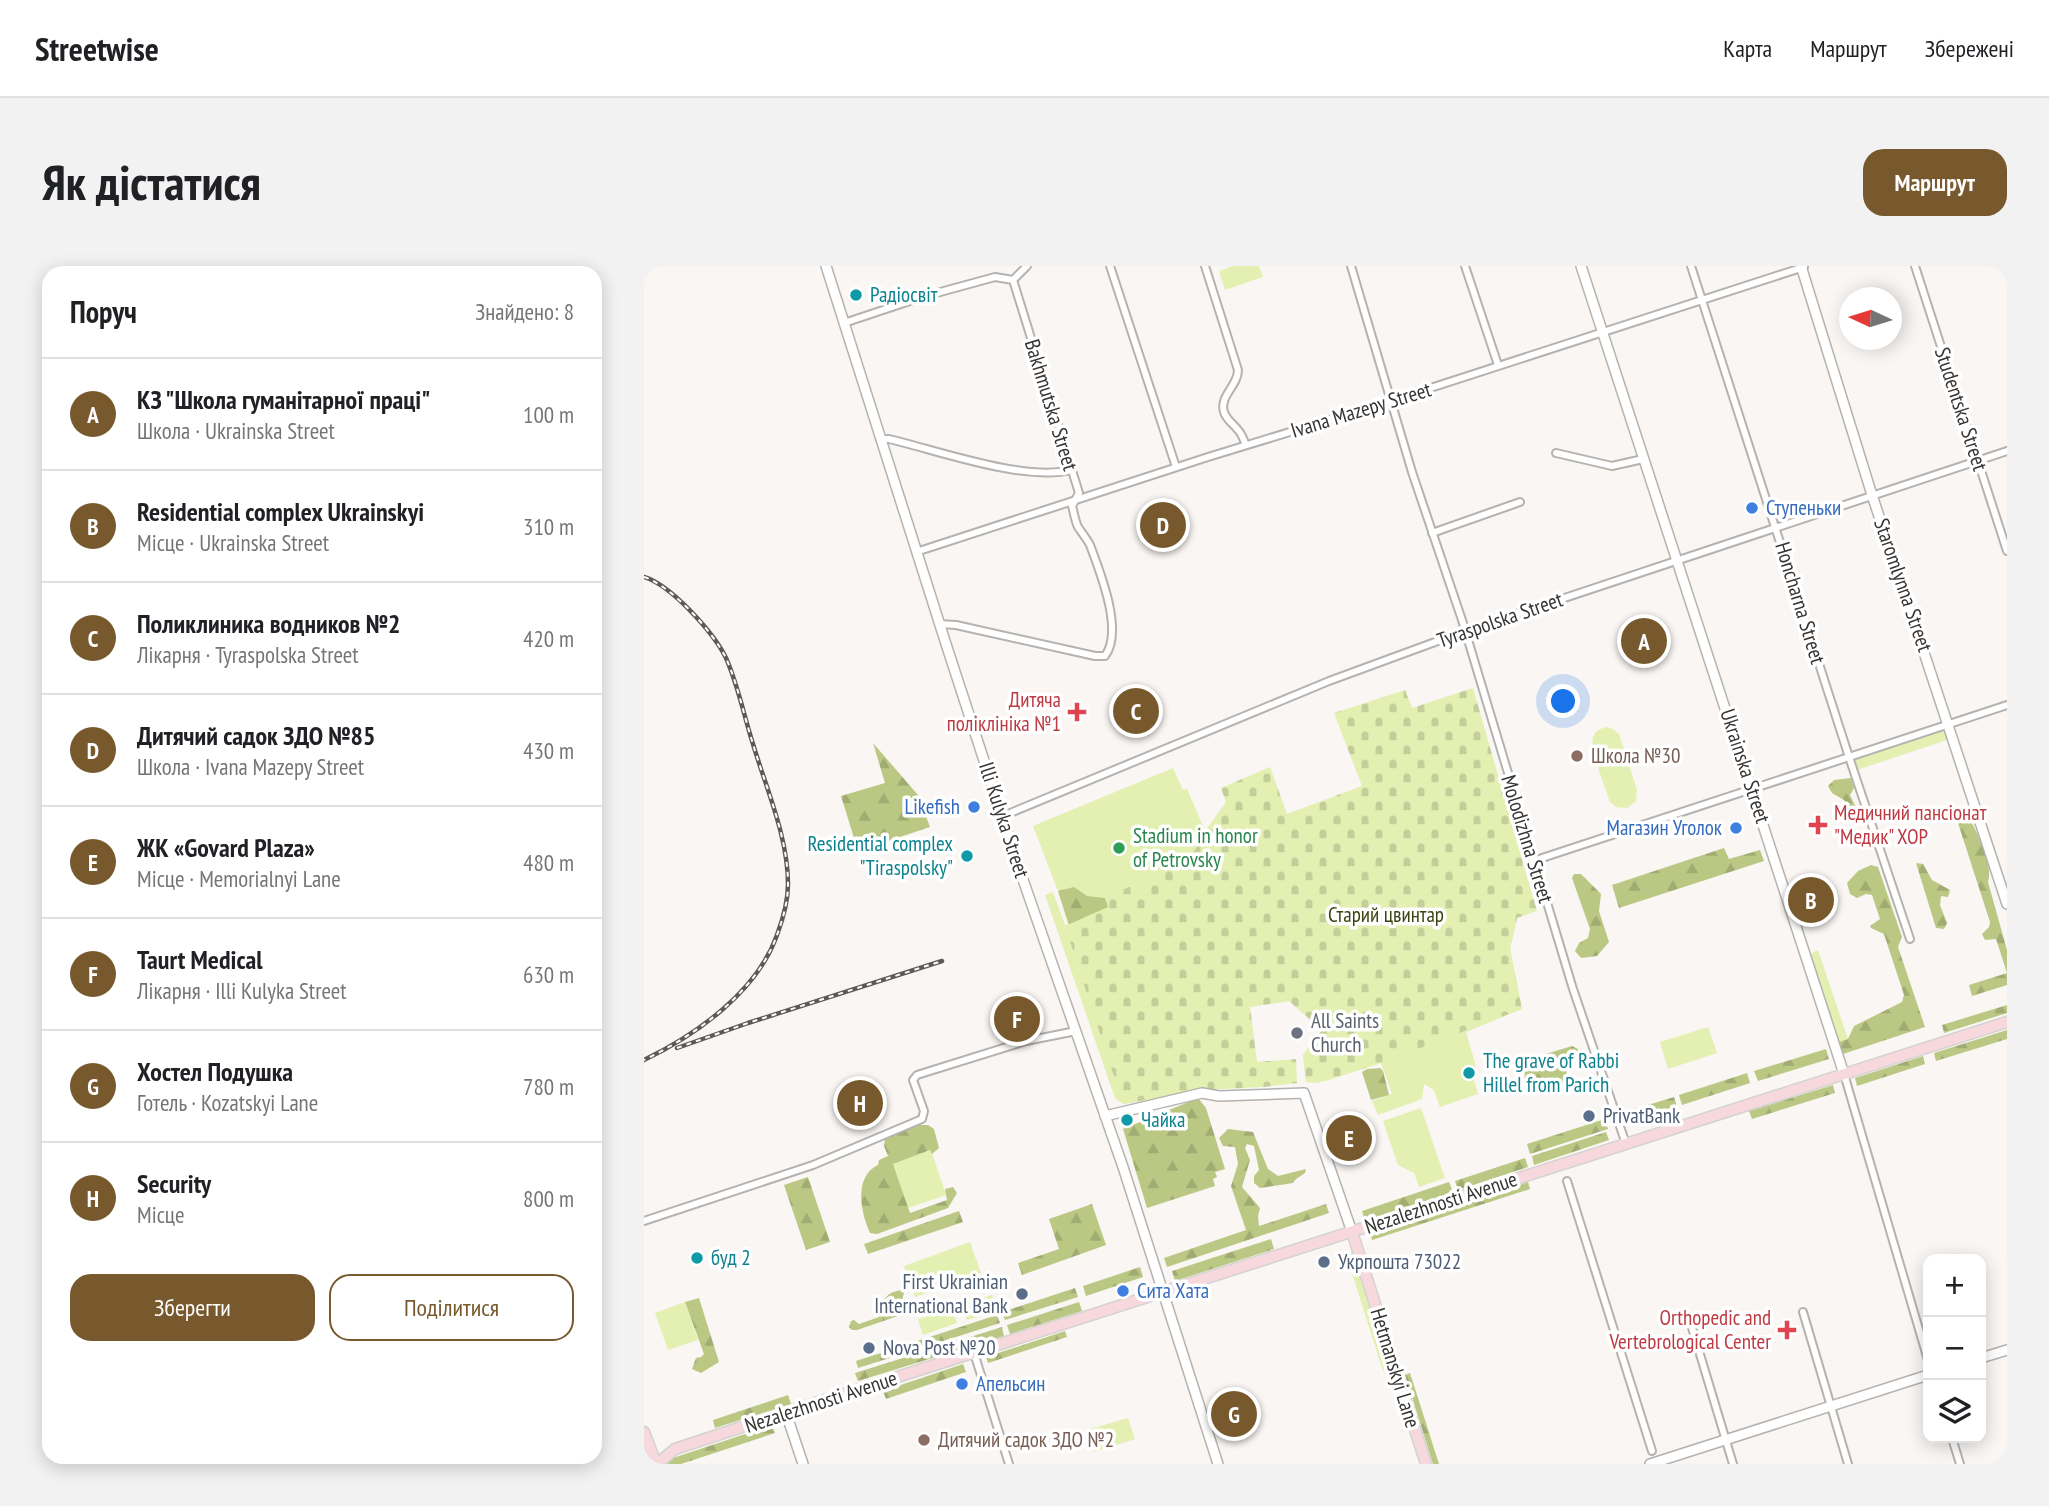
<!DOCTYPE html>
<html lang="uk">
<meta charset="utf-8">
<style>
:root{--surface:#fff;--page:#f2f2f2;--text:#202124;--muted:#757577;--line:#e0e0e0;--accent:#78592e}
body{margin:0;font-family:"PT Sans Narrow",sans-serif;background:var(--page);color:var(--text)}
.controls{position:absolute;right:21px;bottom:21px;display:grid;overflow:hidden;border-radius:14px;box-shadow:0 4px 18px #0003}
.controls button{width:63px;height:63px;display:grid;place-items:center;padding:0;border:0;border-bottom:2px solid var(--line);background:var(--surface);color:var(--text);font:35px sans-serif}
.compass{position:absolute;left:1195px;top:21px;width:63px;height:63px;border-radius:50%;background:var(--surface);box-shadow:0 4px 18px #0003;rotate:274deg}
.you{position:absolute;left:920px;top:436px;width:24px;height:24px;margin:-18px;border:5px solid #fff;border-radius:50%;background:#1a73e8;box-shadow:0 0 0 10px #1a73e833}
.badge{display:grid;place-items:center;width:46px;height:46px;border-radius:50%;background:var(--accent);color:#fff;font-size:23px;font-weight:700}
.pin{position:absolute;translate:-50% -50%;border:4px solid #fff;box-shadow:0 2px 7px #0006}
.list{margin:0;padding:0;list-style:none}
h2{display:flex;justify-content:space-between;align-items:center;height:91px;margin:0;padding:0 28px;font-size:30px}
h2 small{font-size:23px;font-weight:400;color:var(--muted)}
.list li{display:grid;grid-template-columns:46px 1fr auto;gap:21px;align-items:center;box-sizing:border-box;height:112px;padding:0 28px;border-top:2px solid var(--line)}
.list b{display:block;font-size:26px;white-space:nowrap}
.list p{margin:0;font-size:23px;white-space:nowrap;color:var(--muted)}
.list em{font-size:23px;font-style:normal;color:var(--muted)}
.actions{display:flex;gap:14px;padding:21px 28px}
.actions a{flex:1;padding:16px 0;border:2px solid var(--accent);border-radius:21px;text-align:center;font-size:24px;color:var(--accent)}
.actions .main{background:var(--accent);color:#fff}
.icon{flex:none;width:38px;height:38px;fill:none;stroke:currentColor;stroke-width:2;stroke-linecap:round;stroke-linejoin:round}
.map{position:relative;flex:none;width:1363px;height:1198px;overflow:hidden;border-radius:21px}
header{display:flex;align-items:center;gap:42px;box-sizing:border-box;height:98px;padding:0 35px;background:var(--surface);border-bottom:2px solid var(--line)}
header strong{font-size:33px}
nav{display:flex;gap:38px;margin-inline-start:auto;font-size:24px}
.intro{display:flex;align-items:center;justify-content:space-between;box-sizing:border-box;height:168px;padding:0 42px}
h1{margin:0;font-size:49px}
.button{padding:18px 32px;border-radius:21px;background:var(--accent);color:#fff;font-size:24px;font-weight:700}
main{display:flex;gap:42px;padding:0 42px}
aside{flex:1;background:var(--surface);border-radius:21px;box-shadow:0 4px 18px #0003}
.map>svg:first-child{display:block}
</style>
<header>
<strong>Streetwise</strong>
<nav><a>Карта</a><a>Маршрут</a><a>Збережені</a></nav>
</header>
<div class="intro"><h1>Як дістатися</h1><a class="button">Маршрут</a></div>
<main>
<aside>
<h2>Поруч<small>Знайдено: 8</small></h2>
<ul class="list">
<li><span class="badge">A</span><div><b>КЗ &quot;Школа гуманітарної праці&quot;</b><p>Школа · Ukrainska Street</p></div><em>100 m</em></li>
<li><span class="badge">B</span><div><b>Residential complex Ukrainskyi</b><p>Місце · Ukrainska Street</p></div><em>310 m</em></li>
<li><span class="badge">C</span><div><b>Поликлиника водников №2</b><p>Лікарня · Tyraspolska Street</p></div><em>420 m</em></li>
<li><span class="badge">D</span><div><b>Дитячий садок ЗДО №85</b><p>Школа · Ivana Mazepy Street</p></div><em>430 m</em></li>
<li><span class="badge">E</span><div><b>ЖК «Govard Plaza»</b><p>Місце · Memorialnyi Lane</p></div><em>480 m</em></li>
<li><span class="badge">F</span><div><b>Taurt Medical</b><p>Лікарня · Illi Kulyka Street</p></div><em>630 m</em></li>
<li><span class="badge">G</span><div><b>Хостел Подушка</b><p>Готель · Kozatskyi Lane</p></div><em>780 m</em></li>
<li><span class="badge">H</span><div><b>Security</b><p>Місце</p></div><em>800 m</em></li>
</ul>
<div class="actions"><a class="main">Зберегти</a><a>Поділитися</a></div>
</aside>
<div class="map">
<svg width="1363" height="1198" viewBox="0 0 1363 1198">
<defs>
<pattern id="forest-firs" width="22" height="20" patternUnits="userSpaceOnUse" patternTransform="scale(1.75)"><rect width="22" height="20" fill="#bbc884"/><path d="M5 1l3.5 6h-7zM16 11l3.5 6h-7z" fill="#a1ac73"/></pattern>
<pattern id="cemetery-stones" width="16" height="16" patternUnits="userSpaceOnUse" patternTransform="scale(1.75)"><rect width="16" height="16" fill="#e3f0b2"/><path d="M2 7V4a2 2 0 0 1 4 0v3zM10 15v-3a2 2 0 0 1 4 0v3z" fill="#c3ce9a"/></pattern>
</defs>
<rect width="100%" height="100%" fill="#f9f6f3"/>
<g fill="#e3f0b2">
<polygon points="589,0 615,0 619,11 581,24 575,5"/>
<path d="M962,461L969,463L975,468L993,524L992,535L983,542L972,541L966,536C962,524 945,481 949,471C952,464 956,463 962,461Z"/>
<polygon points="1298,464 1303,467 1306,473 1213,504 1210,496 1213,492"/>
<polygon points="529,502 539,524 543,523 561,565 546,593 873,652 866,683 878,743 822,766 832,800 818,805 821,814 829,811 834,828 796,841 790,824 780,818 778,833 734,849 728,835 748,828 737,797 682,815 662,816 659,789 678,764 645,735 606,741 606,746 566,823 479,838 471,832 401,629 409,626 421,659 424,659 414,625 389,560"/>
<polygon points="1174,684 1204,773 1195,776 1166,688"/>
<polygon points="1064,761 1073,787 1024,803 1016,776"/>
<polygon points="777,842 801,912 775,921 770,907 754,899 739,855"/>
<polygon points="287,884 302,929 264,942 249,897"/>
<polygon points="326,976 337,1007 271,1031 260,1000"/>
<polygon points="708,986 745,1103 739,1105 702,988"/>
<polygon points="348,1029 352,1045 323,1054 318,1039"/>
<polygon points="41,1036 54,1074 24,1084 11,1047"/>
<polygon points="308,1042 313,1057 279,1069 274,1053"/>
<polygon points="484,1152 491,1173 450,1186 443,1164"/>
</g>
<g fill="url(#forest-firs)">
<polygon points="229,477 274,529 286,561 214,585 197,530 241,517"/>
<polygon points="1207,512 1210,522 1206,529 1214,546 1209,552 1200,534 1188,527 1184,520 1190,514"/>
<path d="M1322,547C1332,563 1350,598 1344,616L1363,684V719L1328,730L1325,719L1363,707L1352,673L1341,674L1338,668L1345,661L1346,656L1314,557V549Z"/>
<polygon points="1080,582 1085,593 1116,584 1120,595 975,642 968,619"/>
<polygon points="1272,597 1279,598 1288,614 1306,624 1304,631 1297,630 1296,639 1303,657 1300,663 1292,662"/>
<polygon points="1227,599 1234,601 1258,671 1254,681 1281,761 1199,788 1195,776 1204,773 1210,760 1258,736 1260,729 1240,668 1227,662 1226,660 1236,653 1228,629 1222,628 1213,632 1206,628 1203,617 1214,605"/>
<polygon points="930,608 937,608 957,628 955,645 965,676 953,690 937,692 931,685 935,677 944,672 946,663 928,612"/>
<polygon points="430,621 443,630 461,632 465,641 425,659 414,625"/>
<polygon points="1363,739 1363,747 1300,767 1298,759"/>
<polygon points="1363,764 1363,773 1292,795 1290,787"/>
<polygon points="928,780 934,783 935,788 920,798 925,814 913,829 908,829 900,823 887,824 880,816 882,794"/>
<polygon points="1182,783 1185,793 1114,815 1110,805"/>
<polygon points="1279,790 1281,798 1213,820 1211,812"/>
<polygon points="736,802 739,805 745,829 727,834 718,806 723,803"/>
<polygon points="1103,807 1106,817 1038,839 1035,829"/>
<polygon points="1189,819 1191,827 1108,853 1105,845"/>
<polygon points="1030,831 1033,841 987,856 984,845"/>
<polygon points="554,832 562,842 581,903 571,906 573,911 569,913 571,920 503,942 479,863"/>
<polygon points="961,853 964,863 886,888 883,878"/>
<path d="M275,859H284L290,863L295,882L288,888L286,884L249,898L266,947L303,934L301,923L309,921L313,927L304,942L233,968L226,967C217,947 209,911 234,899L235,894L244,890L240,880L241,873Z"/>
<polygon points="584,863 609,866 624,903 634,910 662,903 661,907 652,913 649,917 616,922 610,917 610,910 615,904 610,880 603,878 601,882 606,894 598,921 616,942 614,950 615,960 682,938 685,947 523,1001 520,992 602,964 587,920 594,898 591,881 579,880 575,872"/>
<polygon points="962,866 965,874 890,899 888,890"/>
<polygon points="881,892 884,901 814,924 811,915"/>
<polygon points="164,911 186,976 162,984 140,919"/>
<polygon points="805,916 809,926 721,955 718,945"/>
<polygon points="884,916 886,923 728,974 726,967"/>
<polygon points="448,938 462,979 378,1009 374,997 415,983 405,953"/>
<polygon points="315,945 319,956 224,988 220,978"/>
<polygon points="627,973 630,983 531,1015 528,1005"/>
<polygon points="496,1001 499,1011 442,1030 439,1020"/>
<polygon points="431,1022 434,1031 361,1054 358,1046"/>
<path d="M257,1024L260,1027L257,1038L263,1047L213,1064H208L205,1061L207,1055L210,1054L215,1058L235,1051C239,1036 239,1027 257,1024Z"/>
<polygon points="55,1032 75,1096 57,1107 48,1103 52,1092 57,1091 60,1088 41,1036"/>
<polygon points="435,1036 438,1045 366,1068 363,1059"/>
<polygon points="353,1049 356,1057 214,1102 212,1095"/>
<polygon points="358,1061 360,1070 214,1115 211,1107"/>
<polygon points="421,1065 423,1071 344,1097 342,1091"/>
<polygon points="319,1098 322,1106 242,1133 239,1125"/>
<polygon points="766,1107 795,1198 789,1198 761,1109"/>
<polygon points="144,1129 147,1138 71,1162 69,1154"/>
<polygon points="128,1159 131,1167 37,1198 24,1198 23,1194"/>
</g>
<polygon fill="url(#cemetery-stones)" points="829,422 893,645 873,652 866,683 878,743 737,797 672,817 662,816 659,789 678,764 645,735 606,741 613,796 652,793 653,817 620,821 558,824 479,838 421,660 464,641 461,632 546,593 561,565 582,536 577,522 626,501 643,548 718,520 690,447 761,424 768,442"/>
<g fill="none" stroke-linecap="round" stroke-linejoin="round">
<defs>
<g id="street">
<polyline points="466,0 532,201"/>
<path d="M561,0L594,104C594,120 575,130 580,146C583,155 589,157 594,164C598,168 600,175 602,179"/>
<polyline points="707,0 768,206 818,354 929,723 982,878"/>
<polyline points="821,0 854,99"/>
<polyline points="1047,0 1205,491 1266,673"/>
<polyline points="1271,0 1363,285"/>
<polyline points="200,57 278,31 351,11 369,14 383,0"/>
<path d="M236,173H245C292,184 381,216 427,204"/>
<polyline points="912,187 968,200 999,193"/>
<polyline points="788,267 876,236"/>
<polyline points="272,286 564,191 734,139 1160,1"/>
<path d="M295,358L312,359L451,390H461C480,365 456,306 446,279C443,273 438,267 434,261C431,255 430,247 428,240L435,227L369,14"/>
<polyline points="359,550 685,415 821,365 1363,185"/>
<polyline points="889,595 1363,439"/>
<polyline points="1200,808 1284,1094"/>
<polyline points="923,915 1008,1185"/>
<polyline points="0,955 169,899 278,853 280,845 269,814 273,809 382,775 432,765"/>
<polyline points="1159,1046 1204,1198"/>
<polyline points="1046,1055 1089,1198"/>
<polyline points="330,1087 365,1198"/>
<polyline points="1308,1172 1316,1198"/>
</g>
<g id="secondary">
<polyline points="182,0 302,378 376,605 479,901 574,1198"/>
<polyline points="937,0 1200,808"/>
<polyline points="1157,0 1228,229 1363,638"/>
<polyline points="461,850 558,827 575,830 660,827 708,966"/>
<polyline points="1337,1092 1363,1084"/>
<polyline points="142,1147 159,1198"/>
<polyline points="1006,1198 1284,1109"/>
</g>
<g id="primary">
<polyline points="708,966 782,1198"/>
<polyline points="0,1166 12,1198"/>
<polyline points="13,1198 31,1183 125,1152 1363,756"/>
</g>
</defs>
<use href="#street" stroke="#b5b2af" stroke-width="10"/>
<use href="#secondary" stroke="#b5b2af" stroke-width="12"/>
<use href="#primary" stroke="#d3d3d2" stroke-width="13"/>
<use href="#street" stroke="#fff" stroke-width="6"/>
<use href="#secondary" stroke="#fff" stroke-width="9"/>
<use href="#primary" stroke="#f7d8dd" stroke-width="10"/>
<defs>
<g id="rail">
<path d="M0,311C27,319 70,367 82,392C94,419 100,450 109,478C122,522 144,571 144,618C144,635 139,653 133,669C113,726 52,769 0,794"/>
<polyline points="33,782 104,757 298,695"/>
</g>
</defs>
<use href="#rail" stroke="#5b5a59" stroke-width="4.5"/>
<use href="#rail" stroke="#fff" stroke-width="2" stroke-dasharray="5" stroke-linecap="butt"/>
</g>
<g fill="#0f9aa8" stroke="#fff" stroke-width="2.5">
<circle cx="212" cy="29" r="7"/>
<circle cx="323" cy="590" r="7"/>
<circle cx="825" cy="807" r="7"/>
<circle cx="483" cy="854" r="7"/>
<circle cx="53" cy="992" r="7"/>
</g>
<g fill="#3f7fe0" stroke="#fff" stroke-width="2.5">
<circle cx="1108" cy="242" r="7"/>
<circle cx="330" cy="541" r="7"/>
<circle cx="1092" cy="562" r="7"/>
<circle cx="479" cy="1025" r="7"/>
<circle cx="318" cy="1118" r="7"/>
</g>
<g fill="#e0444e" stroke="#fff" stroke-width="2.5">
<path d="M429.5 435.5h7v7h7v7h-7v7h-7v-7h-7v-7h7z"/>
<path d="M1170.5 548.5h7v7h7v7h-7v7h-7v-7h-7v-7h7z"/>
<path d="M1139.5 1053.5h7v7h7v7h-7v7h-7v-7h-7v-7h7z"/>
</g>
<g fill="#8d6e63" stroke="#fff" stroke-width="2.5">
<circle cx="933" cy="490" r="7"/>
<circle cx="280" cy="1174" r="7"/>
</g>
<circle fill="#2e9e5b" stroke="#fff" stroke-width="2.5" cx="475" cy="582" r="7"/>
<circle fill="#6b7280" stroke="#fff" stroke-width="2.5" cx="653" cy="767" r="7"/>
<g fill="#5c6f8a" stroke="#fff" stroke-width="2.5">
<circle cx="945" cy="850" r="7"/>
<circle cx="680" cy="996" r="7"/>
<circle cx="378" cy="1028" r="7"/>
<circle cx="225" cy="1082" r="7"/>
</g>
<g text-anchor="middle" stroke-width="7" stroke-linejoin="round" paint-order="stroke">
<g font-size="21" fill="#0d838f" stroke="#fff" text-anchor="start">
<text x="226" y="36">Радіосвіт</text>
<text x="309" y="585" text-anchor="end">Residential complex<tspan x="309" dy="24">"Tiraspolsky"</tspan></text>
<text x="839" y="802">The grave of Rabbi<tspan x="839" dy="24">Hillel from Parich</tspan></text>
<text x="497" y="861">Чайка</text>
<text x="67" y="999">буд 2</text>
</g>
<g font-size="21" fill="#363534" stroke="#fff">
<text transform="translate(407 139) rotate(73)" y="7">Bakhmutska Street</text>
<text transform="translate(1317 143) rotate(72)" y="7">Studentska Street</text>
<text transform="translate(717 144) rotate(-17)" y="7">Ivana Mazepy Street</text>
<text transform="translate(1259 319) rotate(71)" y="7">Staromlynna Street</text>
<text transform="translate(1156 337) rotate(73)" y="7">Honcharna Street</text>
<text transform="translate(856 354) rotate(-19)" y="7">Tyraspolska Street</text>
<text transform="translate(1101 500) rotate(72)" y="7">Ukrainska Street</text>
<text transform="translate(360 554) rotate(72)" y="7">Illi Kulyka Street</text>
<text transform="translate(883 573) rotate(73)" y="7">Molodizhna Street</text>
<text transform="translate(797 937) rotate(-18)" y="7">Nezalezhnosti Avenue</text>
<text transform="translate(751 1102) rotate(73)" y="7">Hetmanskyi Lane</text>
<text transform="translate(177 1136) rotate(-18)" y="7">Nezalezhnosti Avenue</text>
</g>
<g font-size="21" fill="#366cbe" stroke="#fff" text-anchor="start">
<text x="1122" y="249">Ступеньки</text>
<text x="316" y="548" text-anchor="end">Likefish</text>
<text x="1078" y="569" text-anchor="end">Магазин Уголок</text>
<text x="493" y="1032">Сита Хата</text>
<text x="332" y="1125">Апельсин</text>
</g>
<g font-size="21" fill="#be3a42" stroke="#fff" text-anchor="end">
<text x="417" y="441">Дитяча<tspan x="417" dy="24">поліклініка №1</tspan></text>
<text x="1190" y="554" text-anchor="start">Медичний пансіонат<tspan x="1190" dy="24">"Медик" ХОР</tspan></text>
<text x="1127" y="1059">Orthopedic and<tspan x="1127" dy="24">Vertebrological Center</tspan></text>
</g>
<g font-size="21" fill="#785e54" stroke="#fff" text-anchor="start">
<text x="947" y="497">Школа №30</text>
<text x="294" y="1181">Дитячий садок ЗДО №2</text>
</g>
<g font-size="21" fill="#27864d" stroke="#fff" text-anchor="start">
<text x="489" y="577">Stadium in honor<tspan x="489" dy="24">of Petrovsky</tspan></text>
</g>
<g font-size="21" fill="#3c4411" stroke="#fff">
<text x="742" y="656">Старий цвинтар</text>
</g>
<g font-size="21" fill="#5b616d" stroke="#fff" text-anchor="start">
<text x="667" y="762">All Saints<tspan x="667" dy="24">Church</tspan></text>
</g>
<g font-size="21" fill="#4e5e75" stroke="#fff" text-anchor="start">
<text x="959" y="857">PrivatBank</text>
<text x="694" y="1003">Укрпошта 73022</text>
<text x="364" y="1023" text-anchor="end">First Ukrainian<tspan x="364" dy="24">International Bank</tspan></text>
<text x="239" y="1089">Nova Post №20</text>
</g>
</g>
</svg>
<div class="controls">
<button>+</button>
<button>−</button>
<button><svg class="icon" aria-label="layers" viewBox="0 0 24 24"><path d="M12 4l9 5-9 5-9-5zM3 14l9 5 9-5"/></svg></button>
</div>
<svg class="compass" viewBox="-18 -18 36 36"><path d="M0-13l5 13h-10z" fill="#e53935"/><path d="M0 13l5-13h-10z" fill="#757577"/></svg>
<div class="you"></div>
<div class="pin badge" style="left:1000px;top:375px">A</div>
<div class="pin badge" style="left:1167px;top:634px">B</div>
<div class="pin badge" style="left:492px;top:445px">C</div>
<div class="pin badge" style="left:519px;top:259px">D</div>
<div class="pin badge" style="left:705px;top:872px">E</div>
<div class="pin badge" style="left:373px;top:753px">F</div>
<div class="pin badge" style="left:590px;top:1148px">G</div>
<div class="pin badge" style="left:216px;top:837px">H</div>
</div>
</main>
